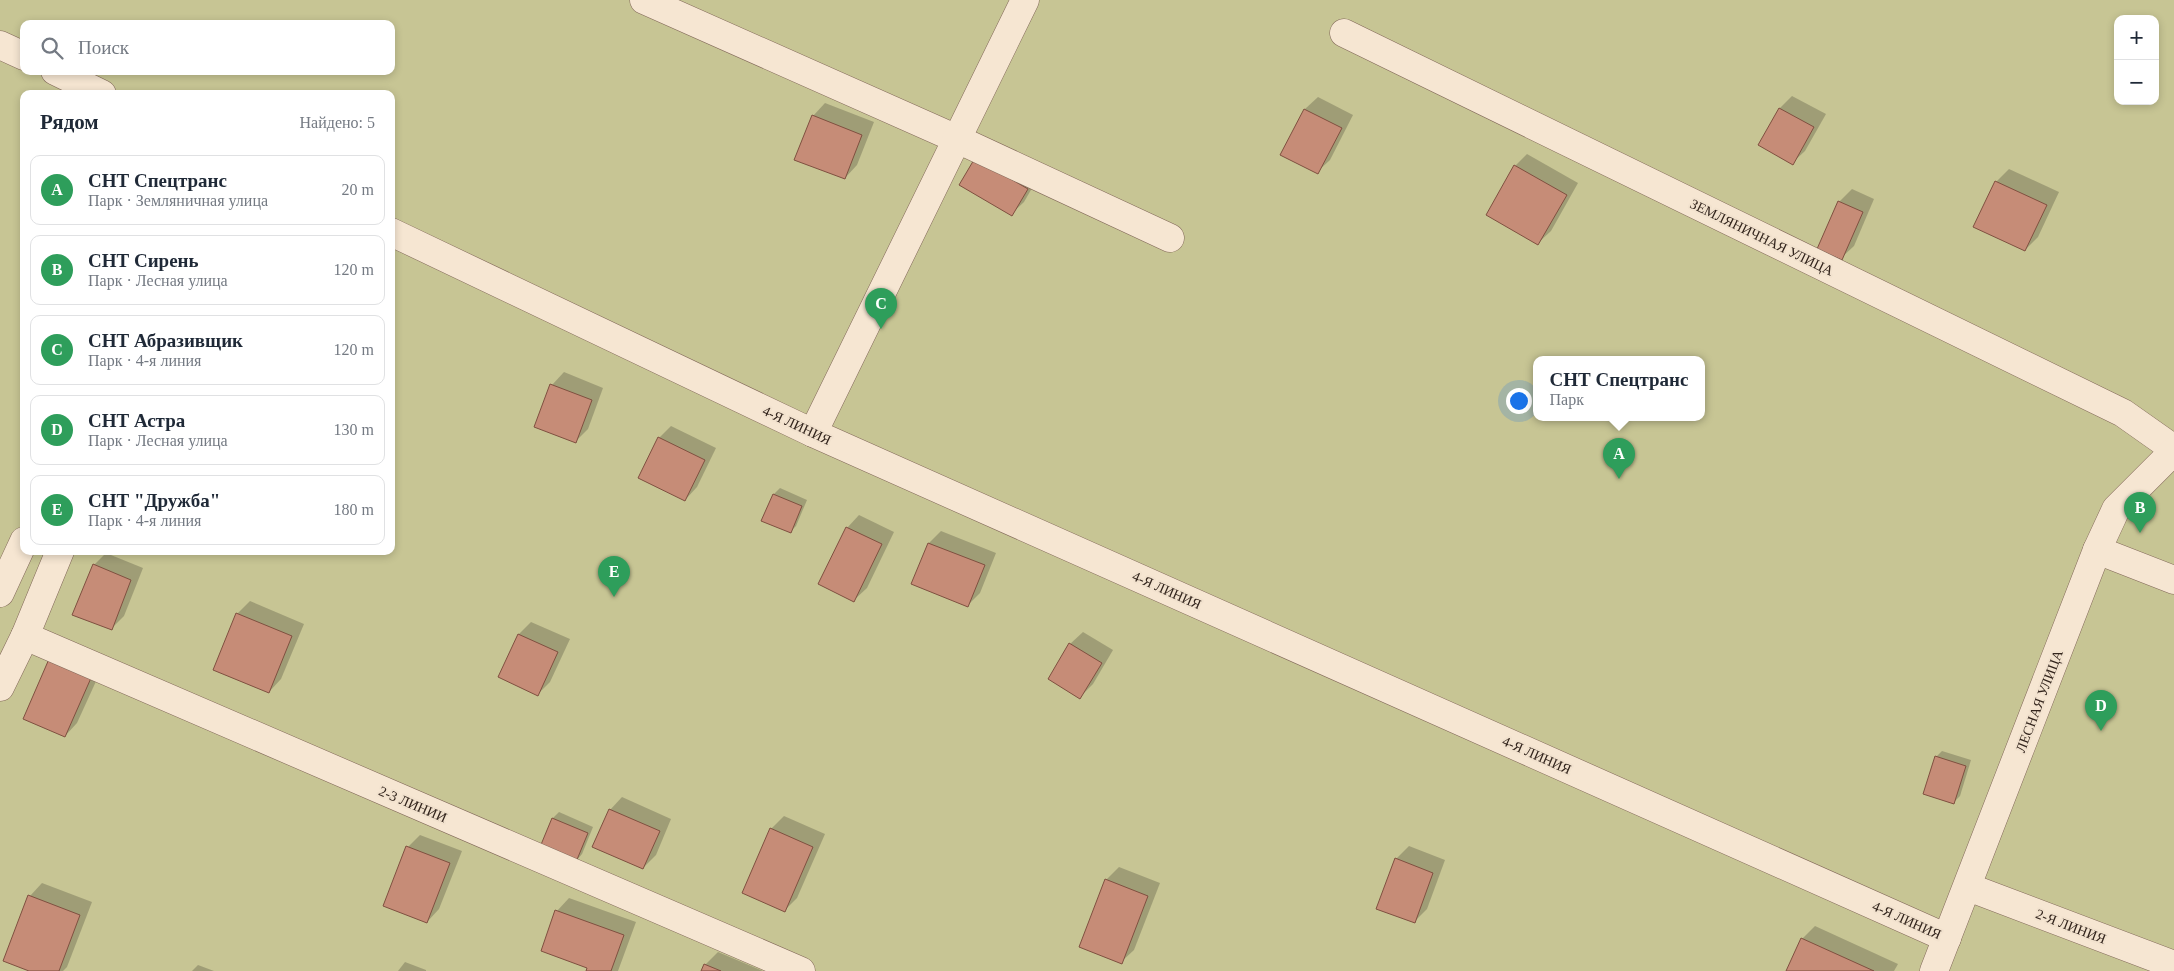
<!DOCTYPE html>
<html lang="ru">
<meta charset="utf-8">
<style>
:root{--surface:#fff;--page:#f2f2f3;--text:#1f2937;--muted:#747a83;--line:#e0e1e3;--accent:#8d2d3c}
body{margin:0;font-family:"Times New Roman",serif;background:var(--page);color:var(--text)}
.controls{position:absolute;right:15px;top:15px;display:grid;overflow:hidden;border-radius:10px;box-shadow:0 2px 8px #0003}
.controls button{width:45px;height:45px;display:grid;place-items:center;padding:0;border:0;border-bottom:1px solid var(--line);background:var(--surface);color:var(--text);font:25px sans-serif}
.you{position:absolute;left:1518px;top:400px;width:18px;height:18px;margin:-12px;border:4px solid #fff;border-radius:50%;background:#1a73e8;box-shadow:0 0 0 8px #1a73e833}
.badge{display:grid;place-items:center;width:32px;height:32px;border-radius:50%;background:var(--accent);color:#fff;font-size:16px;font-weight:700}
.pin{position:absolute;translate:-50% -41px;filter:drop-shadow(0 1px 2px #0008)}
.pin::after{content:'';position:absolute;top:26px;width:18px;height:15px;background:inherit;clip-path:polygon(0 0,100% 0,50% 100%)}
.popup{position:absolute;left:1533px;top:356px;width:172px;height:65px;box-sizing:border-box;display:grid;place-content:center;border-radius:10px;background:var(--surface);filter:drop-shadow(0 1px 4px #0005);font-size:16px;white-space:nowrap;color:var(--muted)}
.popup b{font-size:19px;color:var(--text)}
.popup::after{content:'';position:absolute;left:50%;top:100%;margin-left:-10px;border:10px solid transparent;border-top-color:var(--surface)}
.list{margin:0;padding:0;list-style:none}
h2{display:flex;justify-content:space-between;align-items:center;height:65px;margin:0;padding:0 20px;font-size:21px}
h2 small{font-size:16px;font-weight:400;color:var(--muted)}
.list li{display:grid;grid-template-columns:32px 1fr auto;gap:15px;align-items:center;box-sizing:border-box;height:70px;margin:0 10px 10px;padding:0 10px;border:1px solid var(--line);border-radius:10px}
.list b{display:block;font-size:19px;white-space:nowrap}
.list p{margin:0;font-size:16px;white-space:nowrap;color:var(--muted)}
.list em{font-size:16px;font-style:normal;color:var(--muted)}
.icon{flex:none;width:28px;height:28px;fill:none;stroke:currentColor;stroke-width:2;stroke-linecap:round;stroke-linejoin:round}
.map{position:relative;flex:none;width:2174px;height:971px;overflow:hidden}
.search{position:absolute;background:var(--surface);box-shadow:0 2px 8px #0003;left:20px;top:20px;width:375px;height:55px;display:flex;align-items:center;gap:12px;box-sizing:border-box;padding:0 18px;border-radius:10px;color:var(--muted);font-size:19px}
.panel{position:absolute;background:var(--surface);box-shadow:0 2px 8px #0003;left:20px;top:90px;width:375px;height:465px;border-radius:10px}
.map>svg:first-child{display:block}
</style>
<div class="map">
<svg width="2174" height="971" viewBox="0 0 2174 971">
<rect width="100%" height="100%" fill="#ead7bf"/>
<path fill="#c7c594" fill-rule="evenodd" d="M0,0H2174V971H0ZM2118,19H2155V101H2118ZM24,24H391V71H24ZM24,94H391V551H24ZM1536,360H1702V418H1536Z"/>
<g fill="#0003">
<polygon points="1792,96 1826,114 1805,151 1792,163 1759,145 1780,108"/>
<polygon points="1318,97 1353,115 1330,160 1317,172 1282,154 1305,109"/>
<polygon points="825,103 874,122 857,165 845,178 813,116"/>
<polygon points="1527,154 1578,183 1551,231 1538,243 1515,166"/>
<polygon points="2009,169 2059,192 2038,237 2025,250 1996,182"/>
<polygon points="1039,176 1024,202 1011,214 961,184"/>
<polygon points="1852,189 1874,199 1854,246 1841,258 1839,202"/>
<polygon points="564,372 603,388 588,429 575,442 552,385"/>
<polygon points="671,426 716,448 697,487 685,500 659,438"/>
<polygon points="780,488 807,500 796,526 790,532 763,520 774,494"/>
<polygon points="859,515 894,532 867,588 854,600 847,528"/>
<polygon points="941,531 996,553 980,593 968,605 929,543"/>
<polygon points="106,553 143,568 124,616 111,629 94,565"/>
<polygon points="250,601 304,624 281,679 269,692 237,614"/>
<polygon points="531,622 570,639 550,682 538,694 500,677 519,634"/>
<polygon points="1083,632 1113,650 1093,684 1080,697 1070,644"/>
<polygon points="103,666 77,723 65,736 24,718"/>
<polygon points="1942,751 1971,760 1960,796 1954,802 1936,757"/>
<polygon points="622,797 671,819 656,855 643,868 610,810"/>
<polygon points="559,812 593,827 582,854 576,861 553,818"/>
<polygon points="784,816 825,834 797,898 785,910 771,829"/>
<polygon points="420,835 462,851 439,909 427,922 408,847"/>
<polygon points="1409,846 1445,860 1427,909 1415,921 1396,859"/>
<polygon points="1119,867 1160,883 1134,950 1121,962 1106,880"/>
<polygon points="42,883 92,902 67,967 63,971 33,971 30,896"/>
<polygon points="569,898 636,922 618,971 587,971 589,967 557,911"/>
<polygon points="1815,926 1898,964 1894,971 1788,971 1802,939"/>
<polygon points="718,952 763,971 703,971 705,965"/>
<polygon points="405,962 426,970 426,971 398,971"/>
<polygon points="198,965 214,971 192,971"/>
</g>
<g fill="#c68c77" stroke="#7f5040">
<polygon points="1779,108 1814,127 1793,165 1758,145"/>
<polygon points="1304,109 1342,128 1318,174 1280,155"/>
<polygon points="812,115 862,135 845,179 794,160"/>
<polygon points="975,158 1028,189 1012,216 959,185"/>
<polygon points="1514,165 1567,195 1538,245 1486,215"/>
<polygon points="1995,181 2047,205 2025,251 1973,227"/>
<polygon points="1838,201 1863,212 1842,260 1817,249"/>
<polygon points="550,384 592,400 576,443 534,427"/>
<polygon points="658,437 705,460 685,501 638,478"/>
<polygon points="773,494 802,506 791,533 761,521"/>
<polygon points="846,527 882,544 854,602 818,584"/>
<polygon points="928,543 985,565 968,607 911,584"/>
<polygon points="93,564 131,580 112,630 72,615"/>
<polygon points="236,613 292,636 269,693 213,670"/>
<polygon points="518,634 558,652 538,696 498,677"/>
<polygon points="1069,643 1102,663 1080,699 1048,679"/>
<polygon points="49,659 91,678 65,737 23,719"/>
<polygon points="1935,756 1966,766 1954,804 1923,794"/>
<polygon points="609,809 660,831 643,869 592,847"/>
<polygon points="552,818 588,833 576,862 540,847"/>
<polygon points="770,828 813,847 785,912 742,893"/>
<polygon points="406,846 450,863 427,923 383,906"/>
<polygon points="1395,858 1433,873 1415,923 1376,909"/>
<polygon points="1105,879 1148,896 1122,964 1079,947"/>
<polygon points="28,895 80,915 59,971 29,971 3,961"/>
<polygon points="555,910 624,935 611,971 586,971 587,968 541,951"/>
<polygon points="1801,938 1874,971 1786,971"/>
<polygon points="704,964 721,971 701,971"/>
</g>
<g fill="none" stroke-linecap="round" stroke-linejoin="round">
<defs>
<g id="minor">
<polyline points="644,0 957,139 1170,238"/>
<polyline points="1344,33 2123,413 2174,449"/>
<polyline points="0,45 24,56"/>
<polyline points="55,71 102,94"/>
<polyline points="391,232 813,433 1947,938"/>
<polyline points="813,433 1025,0"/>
<polyline points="2097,550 2174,580"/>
<polyline points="0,593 24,541"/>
<polyline points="25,636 801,971"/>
<polyline points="0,687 25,636 60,551"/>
<polyline points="1968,887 2174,965"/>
<polyline points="1934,971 2097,550 2116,509 2174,451"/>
</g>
</defs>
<use href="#minor" stroke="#826859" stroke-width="29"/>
<use href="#minor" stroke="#f6e6d2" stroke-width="28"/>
</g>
<g text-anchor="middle" stroke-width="4" stroke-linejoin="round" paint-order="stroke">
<g font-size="14" fill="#32241c" stroke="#f2e2ce">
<text transform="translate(1762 237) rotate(26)" y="5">ЗЕМЛЯНИЧНАЯ УЛИЦА</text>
<text transform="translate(797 425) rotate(25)" y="5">4-Я ЛИНИЯ</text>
<text transform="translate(1167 590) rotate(24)" y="5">4-Я ЛИНИЯ</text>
<text transform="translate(2039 701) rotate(-69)" y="5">ЛЕСНАЯ УЛИЦА</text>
<text transform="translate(1537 755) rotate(24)" y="5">4-Я ЛИНИЯ</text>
<text transform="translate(413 804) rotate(23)" y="5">2-3 ЛИНИИ</text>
<text transform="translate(1907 920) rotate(24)" y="5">4-Я ЛИНИЯ</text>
<text transform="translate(2071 926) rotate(21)" y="5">2-Я ЛИНИЯ</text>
</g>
</g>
</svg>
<div class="controls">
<button>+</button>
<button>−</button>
</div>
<div class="you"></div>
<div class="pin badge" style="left:1619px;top:479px;background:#2e9e5b">A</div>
<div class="popup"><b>СНТ Спецтранс</b>Парк</div>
<div class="pin badge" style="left:2140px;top:533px;background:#2e9e5b">B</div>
<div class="pin badge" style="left:881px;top:329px;background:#2e9e5b">C</div>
<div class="pin badge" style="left:2101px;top:731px;background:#2e9e5b">D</div>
<div class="pin badge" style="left:614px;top:597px;background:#2e9e5b">E</div>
<div class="search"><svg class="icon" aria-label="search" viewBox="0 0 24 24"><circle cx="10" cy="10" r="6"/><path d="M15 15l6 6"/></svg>Поиск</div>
<section class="panel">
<h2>Рядом<small>Найдено: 5</small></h2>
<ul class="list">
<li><span class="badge" style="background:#2e9e5b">A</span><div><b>СНТ Спецтранс</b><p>Парк · Земляничная улица</p></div><em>20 m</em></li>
<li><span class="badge" style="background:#2e9e5b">B</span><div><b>СНТ Сирень</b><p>Парк · Лесная улица</p></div><em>120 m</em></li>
<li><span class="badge" style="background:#2e9e5b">C</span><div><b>СНТ Абразивщик</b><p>Парк · 4-я линия</p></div><em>120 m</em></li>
<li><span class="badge" style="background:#2e9e5b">D</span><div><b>СНТ Астра</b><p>Парк · Лесная улица</p></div><em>130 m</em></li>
<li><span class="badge" style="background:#2e9e5b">E</span><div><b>СНТ &quot;Дружба&quot;</b><p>Парк · 4-я линия</p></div><em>180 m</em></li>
</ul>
</section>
</div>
